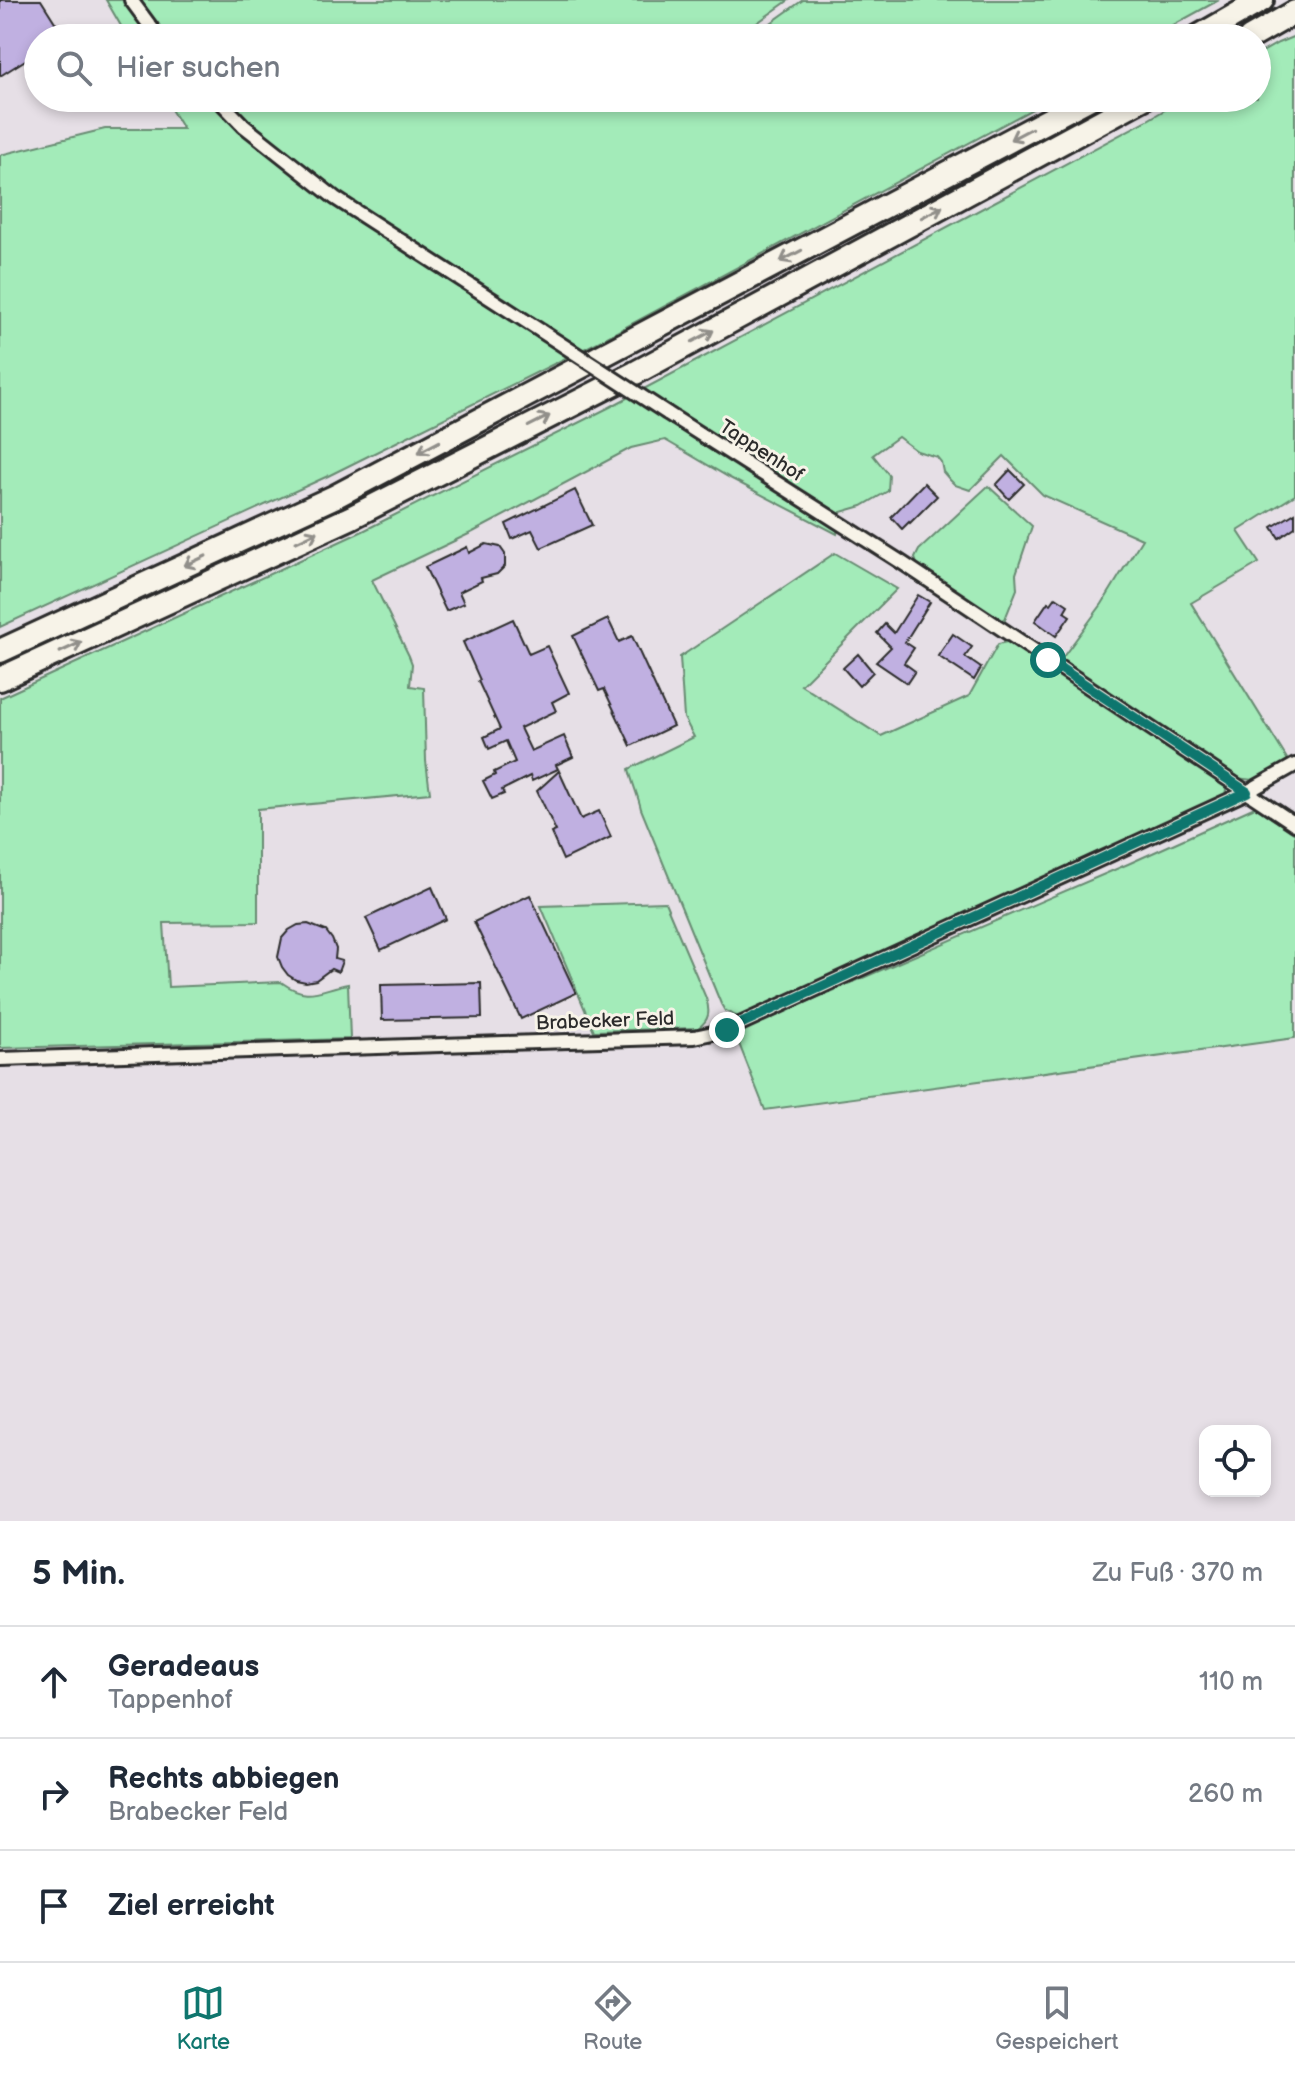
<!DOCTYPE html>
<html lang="de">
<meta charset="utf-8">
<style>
:root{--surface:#fff;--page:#f6f6f7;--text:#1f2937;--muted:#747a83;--line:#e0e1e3;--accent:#0f766e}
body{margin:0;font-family:"Balsamiq Sans",sans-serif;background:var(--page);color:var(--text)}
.controls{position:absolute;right:24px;bottom:24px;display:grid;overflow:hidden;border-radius:16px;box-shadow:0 4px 12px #0003}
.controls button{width:72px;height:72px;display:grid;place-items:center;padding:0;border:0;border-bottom:2px solid var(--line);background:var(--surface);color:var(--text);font:40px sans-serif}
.stop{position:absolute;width:24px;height:24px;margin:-18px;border:6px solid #0f766e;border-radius:50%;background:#fff}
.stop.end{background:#0f766e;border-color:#fff;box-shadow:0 2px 8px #0008}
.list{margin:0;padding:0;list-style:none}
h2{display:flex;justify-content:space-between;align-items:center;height:104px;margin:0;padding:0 32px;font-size:34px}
h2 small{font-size:26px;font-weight:400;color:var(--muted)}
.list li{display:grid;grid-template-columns:52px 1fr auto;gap:24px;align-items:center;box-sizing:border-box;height:112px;padding:0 32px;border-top:2px solid var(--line)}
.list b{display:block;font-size:30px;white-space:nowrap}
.list p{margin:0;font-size:26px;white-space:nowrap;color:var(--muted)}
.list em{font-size:26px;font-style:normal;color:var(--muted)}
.icon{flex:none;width:44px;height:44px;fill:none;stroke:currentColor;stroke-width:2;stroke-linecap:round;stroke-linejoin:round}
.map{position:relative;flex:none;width:1295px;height:1521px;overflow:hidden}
.search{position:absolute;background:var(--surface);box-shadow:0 4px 12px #0003;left:24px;right:24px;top:24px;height:88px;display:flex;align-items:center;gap:20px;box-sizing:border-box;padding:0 28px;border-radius:44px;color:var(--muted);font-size:30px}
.sheet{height:440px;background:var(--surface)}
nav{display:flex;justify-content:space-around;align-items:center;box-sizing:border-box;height:112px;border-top:2px solid var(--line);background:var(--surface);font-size:22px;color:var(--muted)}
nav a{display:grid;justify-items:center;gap:4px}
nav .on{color:var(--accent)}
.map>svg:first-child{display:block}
</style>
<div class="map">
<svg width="1295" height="1521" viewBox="0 0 1295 1521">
<rect width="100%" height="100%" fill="#e6dfe6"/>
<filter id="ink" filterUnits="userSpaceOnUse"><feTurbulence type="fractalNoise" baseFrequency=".0125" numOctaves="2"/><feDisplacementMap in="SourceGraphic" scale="16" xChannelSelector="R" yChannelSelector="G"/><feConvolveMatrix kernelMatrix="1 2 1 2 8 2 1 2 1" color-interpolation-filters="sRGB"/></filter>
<g filter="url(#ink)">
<g fill="#a3ebb9" stroke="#678b72" stroke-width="2">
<polygon points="106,0 789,0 736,38 128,38"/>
<polygon points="803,0 1219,0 1150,38 750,38"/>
<path d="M1295,36V495L1238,531L1259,563L1191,603L1289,762L1253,780L1236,778L1060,661L1102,604L1142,539L1043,495L1004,456L970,490L955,485L950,480L943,472L941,462L937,457L917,451L898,437L873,455L889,475L888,491L862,506L841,512L837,534L730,478L665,440L631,448L473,532L372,580L409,656L412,664L410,686L424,688L426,761L430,793L258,809V922L164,923L168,987L281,982C309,1002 319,989 348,984L350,1039L0,1048V698L363,531L610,407L1146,121L1185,98H1257V55L1278,43Z"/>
<polygon points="164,98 1053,98 598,342 328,476 0,627 0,155 105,129 183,129"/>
<polygon points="988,486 1032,526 1016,574 1017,589 1003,624 918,567 915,558 919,550"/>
<path d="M835,553L897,589L801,685L881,736L969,696L998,644L1011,641L1225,784L1226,789L1225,796L738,1017L725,1011L721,1004L641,809C638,795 632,783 629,769L694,737L684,718L680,657Z"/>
<polygon points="1255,807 1295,834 1295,1038 765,1110 736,1036 742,1030 1128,864"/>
<path d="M665,902L706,998C710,1011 710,1020 698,1028L594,1031L541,906Z"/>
</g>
<g fill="#c0b0e1" stroke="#2b2b2b" stroke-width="2">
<polygon points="0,0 41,0 65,38 38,38 38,52 0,76"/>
<polygon points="1010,470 1024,484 1009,499 996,485"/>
<polygon points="924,483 937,496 910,523 909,522 902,529 891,517"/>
<polygon points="575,490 592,525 541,548 532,530 512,539 506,524"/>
<polygon points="1295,513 1295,527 1279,538 1272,527"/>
<polygon points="486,544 500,547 505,554 505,566 497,574 481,578 482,581 459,592 464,603 446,611 425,567 467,547 469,553"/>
<polygon points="918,595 930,602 905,642 914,648 904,663 915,671 907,683 876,662 891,647 877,633 885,624 894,633"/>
<polygon points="1056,597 1068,605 1064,612 1070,616 1056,636 1035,621 1048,602 1051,604"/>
<polygon points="513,619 529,654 547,646 569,693 552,702 556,711 520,728 531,751 564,736 573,757 556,765 558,769 532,781 530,776 502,790 504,794 492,799 483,781 495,775 494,772 515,762 506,741 489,749 484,737 500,729 478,681 480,680 463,642"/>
<polygon points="608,619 619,642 632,636 673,726 631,746 604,689 599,691 573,636"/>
<polygon points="953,634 972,647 965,657 981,668 974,680 938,656"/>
<polygon points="858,654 873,672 859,686 843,668"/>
<polygon points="559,771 581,819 599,811 611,837 563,860 551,833 556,831 537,791"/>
<polygon points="432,887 446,919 381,950 366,918"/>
<polygon points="530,895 576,993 521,1019 474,922"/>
<polygon points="308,924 326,931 332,939 336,949 335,959 342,961 338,972 331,969 316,980 306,982 296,980 288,975 282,967 278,957 282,938 289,930 298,925"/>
<polygon points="481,983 482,1018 382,1020 381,985"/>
</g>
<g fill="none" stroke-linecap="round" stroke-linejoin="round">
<defs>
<g id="minor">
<polyline points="131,0 159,38"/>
<polyline points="217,98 244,126 335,198 541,331"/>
<polyline points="667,413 901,562 1295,824"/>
<polyline points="0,1059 694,1037 727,1030 1247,792 1295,765"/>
</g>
<g id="motorway">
<polyline points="1196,38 1262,0"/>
<polyline points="1250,38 1295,12"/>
<polyline points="0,651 336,496 1090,98"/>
<polyline points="0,679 352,517 635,373 1144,98"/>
</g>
</defs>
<use href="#minor" stroke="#2b2b2b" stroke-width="18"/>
<use href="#motorway" stroke="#2b2b2b" stroke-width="28"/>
<use href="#minor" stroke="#f7f3e8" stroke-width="12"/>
<use href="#motorway" stroke="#f7f3e8" stroke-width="22"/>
<defs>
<polyline id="minor-bridge" points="541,331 667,413"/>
</defs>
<use href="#minor-bridge" stroke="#2b2b2b" stroke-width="18" stroke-linecap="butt"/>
<use href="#minor-bridge" stroke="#f7f3e8" stroke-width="12"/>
</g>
<defs><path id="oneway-shaft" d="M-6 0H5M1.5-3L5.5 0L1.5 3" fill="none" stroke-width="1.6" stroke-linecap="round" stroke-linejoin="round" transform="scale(2)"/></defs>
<g stroke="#918f8a">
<use href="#oneway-shaft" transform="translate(1021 134) rotate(152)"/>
<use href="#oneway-shaft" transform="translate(932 212) rotate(-28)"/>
<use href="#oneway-shaft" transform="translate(791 256) rotate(152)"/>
<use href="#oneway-shaft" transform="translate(703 336) rotate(-28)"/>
<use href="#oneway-shaft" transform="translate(539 421) rotate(-27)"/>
<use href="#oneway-shaft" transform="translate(429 447) rotate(152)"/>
<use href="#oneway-shaft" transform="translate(307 537) rotate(-25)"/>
<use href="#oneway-shaft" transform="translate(195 561) rotate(155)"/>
<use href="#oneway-shaft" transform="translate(71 647) rotate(-25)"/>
</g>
</g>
<g fill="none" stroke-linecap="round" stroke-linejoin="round" filter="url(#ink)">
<polyline stroke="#0f766e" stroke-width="10" points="727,1030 1247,792 1048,660"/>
</g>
<g text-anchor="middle" stroke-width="6" stroke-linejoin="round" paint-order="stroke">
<g font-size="20" fill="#2b2b2b" stroke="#f7f3e8">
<text transform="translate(762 450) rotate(33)" y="7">Tappenhof</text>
<text transform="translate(605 1020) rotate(-2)" y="7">Brabecker Feld</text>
</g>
</g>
</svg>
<div class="controls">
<button><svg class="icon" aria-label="locate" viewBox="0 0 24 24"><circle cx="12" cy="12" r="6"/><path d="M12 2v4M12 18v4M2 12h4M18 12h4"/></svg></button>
</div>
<div class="stop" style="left:1048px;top:660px"></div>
<div class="stop end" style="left:727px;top:1030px"></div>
<div class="search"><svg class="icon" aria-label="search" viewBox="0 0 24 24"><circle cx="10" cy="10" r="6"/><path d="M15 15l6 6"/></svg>Hier suchen</div>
</div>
<section class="sheet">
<h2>5 Min.<small>Zu Fuß · 370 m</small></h2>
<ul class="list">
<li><svg class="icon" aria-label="ahead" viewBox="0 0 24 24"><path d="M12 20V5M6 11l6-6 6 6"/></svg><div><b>Geradeaus</b><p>Tappenhof</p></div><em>110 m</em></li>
<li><svg class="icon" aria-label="right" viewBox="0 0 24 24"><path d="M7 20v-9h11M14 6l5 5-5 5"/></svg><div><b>Rechts abbiegen</b><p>Brabecker Feld</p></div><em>260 m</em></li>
<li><svg class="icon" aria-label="arrive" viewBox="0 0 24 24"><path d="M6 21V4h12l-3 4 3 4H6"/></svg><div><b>Ziel erreicht</b></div></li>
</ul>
</section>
<nav>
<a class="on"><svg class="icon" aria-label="map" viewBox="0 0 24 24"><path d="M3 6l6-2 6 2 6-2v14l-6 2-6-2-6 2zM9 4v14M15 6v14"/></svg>Karte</a>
<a><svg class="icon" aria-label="directions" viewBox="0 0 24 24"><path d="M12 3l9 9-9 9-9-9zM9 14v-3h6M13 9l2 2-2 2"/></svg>Route</a>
<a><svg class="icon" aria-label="saved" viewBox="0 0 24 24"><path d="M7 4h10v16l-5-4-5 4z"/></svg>Gespeichert</a>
</nav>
